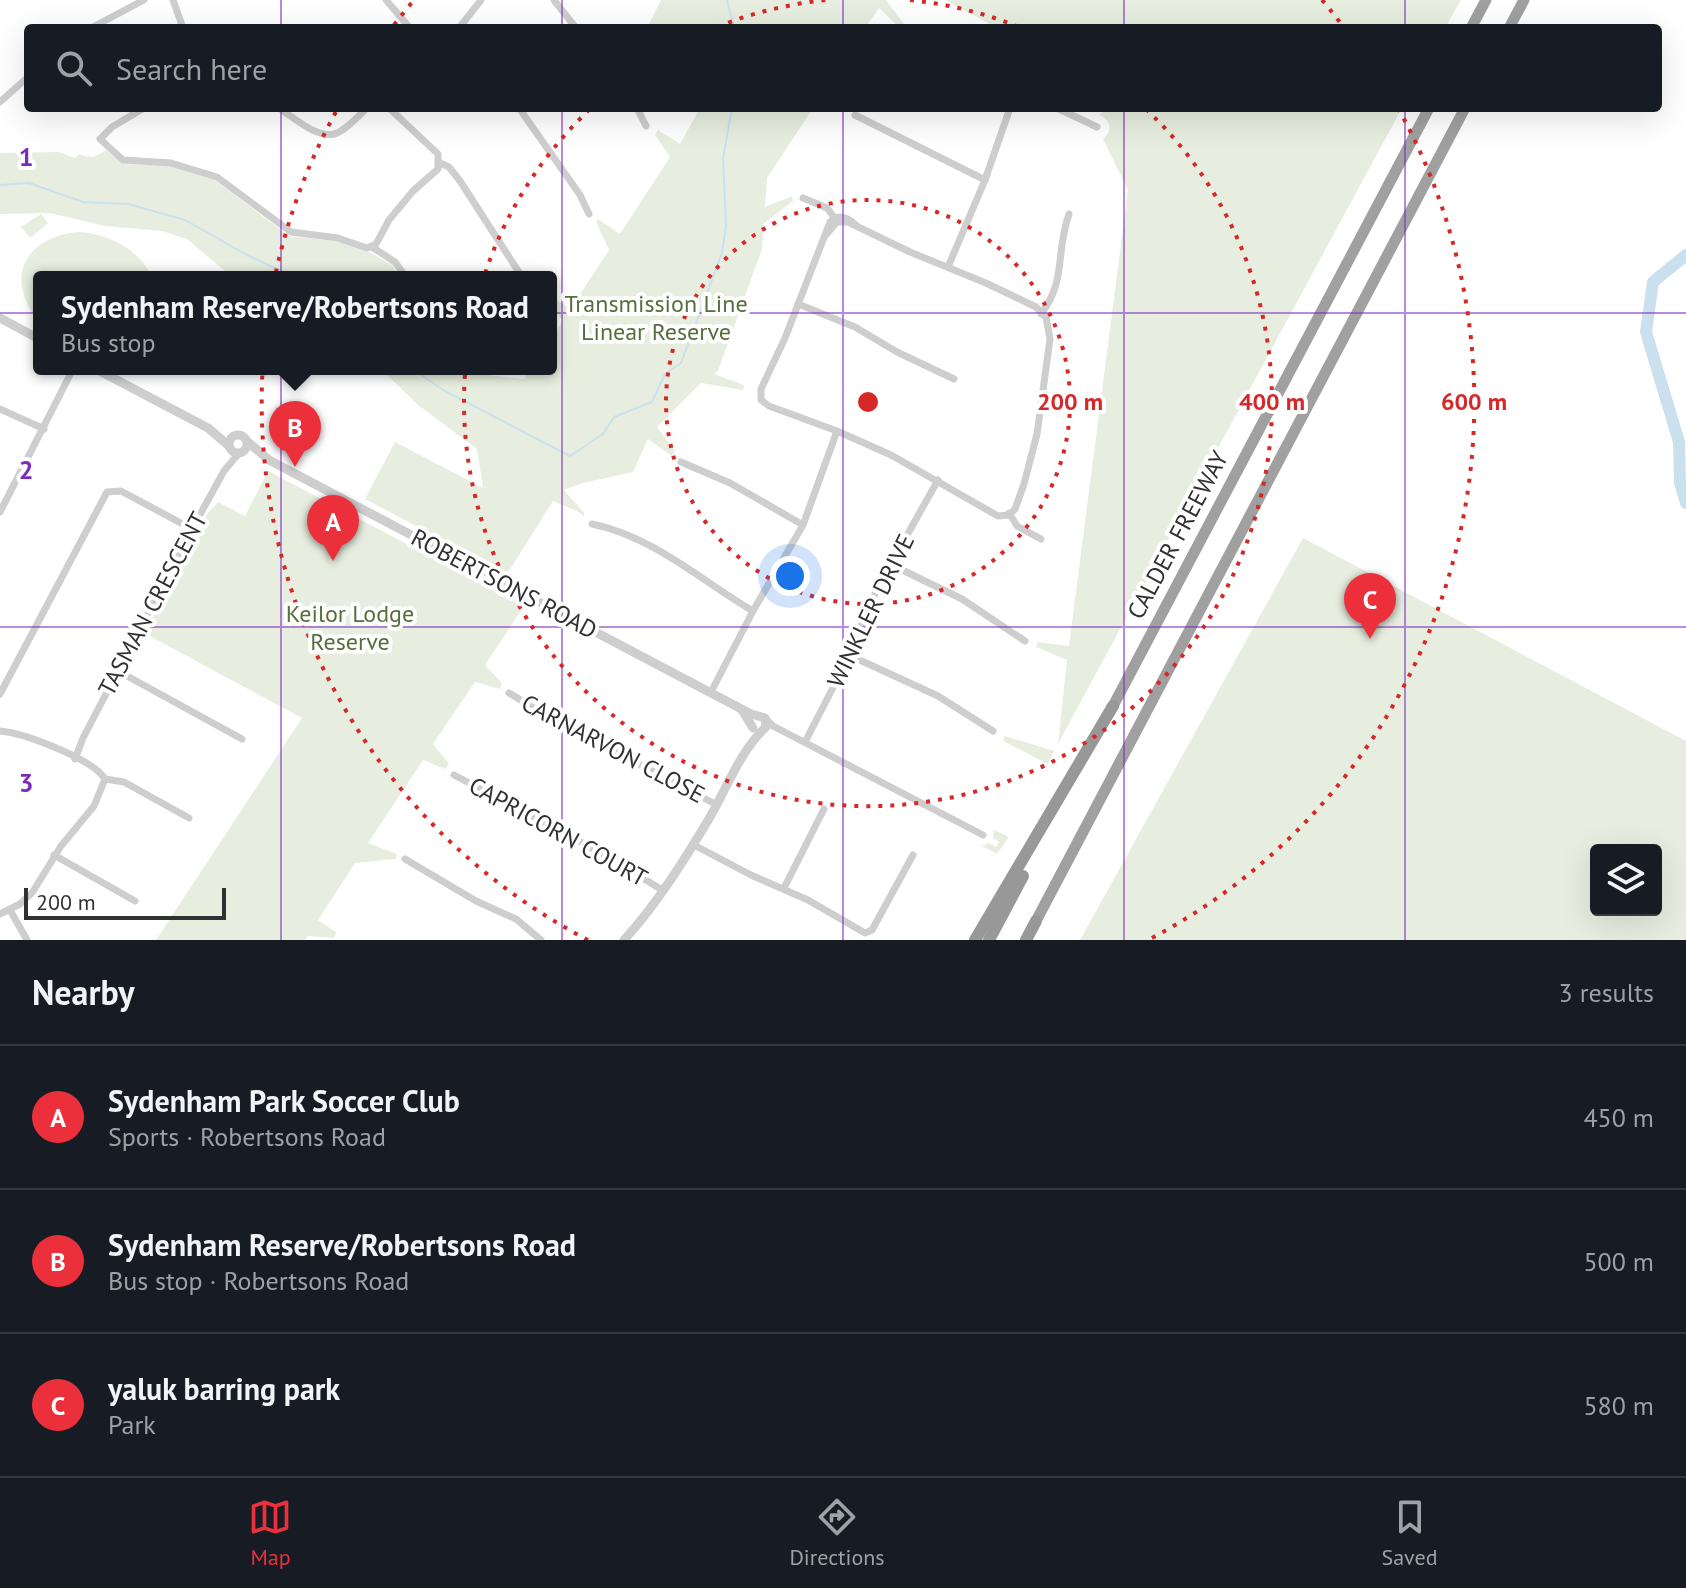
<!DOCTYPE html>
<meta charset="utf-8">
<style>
:root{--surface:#171b24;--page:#242831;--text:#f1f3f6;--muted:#9ea1a6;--line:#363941;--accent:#eb303c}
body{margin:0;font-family:"PT Sans",sans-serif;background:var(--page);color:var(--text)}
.controls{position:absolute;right:24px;bottom:24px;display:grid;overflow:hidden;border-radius:8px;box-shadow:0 8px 32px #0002}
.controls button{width:72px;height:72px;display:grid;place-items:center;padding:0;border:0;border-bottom:2px solid var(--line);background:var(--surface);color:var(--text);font:40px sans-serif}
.scale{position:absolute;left:24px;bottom:20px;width:202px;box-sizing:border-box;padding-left:8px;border:4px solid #313131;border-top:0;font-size:22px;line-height:28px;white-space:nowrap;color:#313131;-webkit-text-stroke:6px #fff;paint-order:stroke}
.you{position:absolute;left:790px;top:576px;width:28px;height:28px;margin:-20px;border:6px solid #fff;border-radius:50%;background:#1a73e8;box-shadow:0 0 0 12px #1a73e833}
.badge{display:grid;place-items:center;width:52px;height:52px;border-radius:50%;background:var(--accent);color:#fff;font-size:26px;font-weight:700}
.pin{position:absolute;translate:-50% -66px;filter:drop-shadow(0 2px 4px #0008)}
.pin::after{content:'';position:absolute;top:42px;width:28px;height:24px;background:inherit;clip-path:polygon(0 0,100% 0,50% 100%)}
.popup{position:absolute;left:33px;top:271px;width:524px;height:104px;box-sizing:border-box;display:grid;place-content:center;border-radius:8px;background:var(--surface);filter:drop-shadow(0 2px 6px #0005);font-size:26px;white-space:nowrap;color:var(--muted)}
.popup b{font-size:30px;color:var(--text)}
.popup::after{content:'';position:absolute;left:50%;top:100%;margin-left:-16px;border:16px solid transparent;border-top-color:var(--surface)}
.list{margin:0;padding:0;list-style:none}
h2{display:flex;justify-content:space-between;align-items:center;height:104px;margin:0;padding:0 32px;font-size:34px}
h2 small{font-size:26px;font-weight:400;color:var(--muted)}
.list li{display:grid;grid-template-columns:52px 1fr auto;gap:24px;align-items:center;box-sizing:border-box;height:144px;padding:0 32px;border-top:2px solid var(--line)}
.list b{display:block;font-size:30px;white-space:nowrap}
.list p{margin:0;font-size:26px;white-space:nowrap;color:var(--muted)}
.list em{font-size:26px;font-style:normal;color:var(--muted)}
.icon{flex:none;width:44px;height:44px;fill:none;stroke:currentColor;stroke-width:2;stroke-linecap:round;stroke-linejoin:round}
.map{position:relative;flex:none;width:1686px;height:940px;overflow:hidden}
.search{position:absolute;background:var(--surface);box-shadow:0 8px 32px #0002;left:24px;right:24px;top:24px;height:88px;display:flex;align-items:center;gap:20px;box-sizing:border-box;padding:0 28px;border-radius:8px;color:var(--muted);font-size:30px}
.sheet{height:536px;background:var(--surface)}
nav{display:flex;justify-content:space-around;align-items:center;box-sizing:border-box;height:112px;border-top:2px solid var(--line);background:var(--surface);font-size:22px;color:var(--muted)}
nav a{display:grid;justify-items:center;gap:4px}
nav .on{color:var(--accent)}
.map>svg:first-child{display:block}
</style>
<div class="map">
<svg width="1686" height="940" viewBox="0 0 1686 940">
<rect width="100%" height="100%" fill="#fff"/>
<g fill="#e7eedf" fill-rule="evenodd">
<polygon points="661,0 886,0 904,24 900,28 879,8 865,28 647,28"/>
<polygon points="945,0 1461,0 1445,28 997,28"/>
<polygon points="700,108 813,108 767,178 765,207 792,196 793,201 763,224 762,249 718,371 714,374 744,385 743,390 701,383 657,427 675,451 672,456 648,439 633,472 583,483 564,490 585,514 583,516 579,512 553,501 507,574 365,499 395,442 483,488 477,449 418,405 381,369 472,369 477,374 524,379 531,369 551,369 551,339 563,321 551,305 551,297 571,308 609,250 596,222 598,219 620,234 670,157 655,135 658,130 680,144"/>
<path d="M1107,108H1402L1058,744L1067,660L1036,647L1038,642L1069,646L1128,190L1103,139C1113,132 1111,119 1099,115Z"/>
<path d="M106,150L124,164L171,166L212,178L289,236L342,242L371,253L392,265L399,277H232L187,239L162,231L105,226L50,213L0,214V153L59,152L75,158L79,154C90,159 96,157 106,150Z"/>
<polygon points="41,214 48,223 30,238 21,227"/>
<path d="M77,232C108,233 139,249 152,277H39V319C30,311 26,303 23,292C14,256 44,235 77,232Z"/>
<polygon points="268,471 524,606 485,665 502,683 500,689 475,682 433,744 449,764 445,769 423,760 368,843 397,854 396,859 355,863 318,920 336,932 335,938 308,936 305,940 156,940 302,718 144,633 208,513 218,502 245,516"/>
<path d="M1303,538L1686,741V940H1080ZM1596,850H1656V910H1596Z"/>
<polygon points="1005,736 1054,751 1048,764 1003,741"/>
<polygon points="994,830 1009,837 997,854 982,846 988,843 996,847 999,842 993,838"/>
</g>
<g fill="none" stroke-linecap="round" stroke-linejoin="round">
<g stroke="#cbe0ee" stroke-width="2">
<polyline points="727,0 734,28"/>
<polyline points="0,185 29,183 83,202 128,204 185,220 249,256 295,277"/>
<polyline points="413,369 443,390 570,456 603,434 614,417 652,402 665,374 681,363 722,253 726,226 723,158 732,108"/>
</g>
<polyline stroke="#cbe0ee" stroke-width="12" points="1686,255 1653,282 1646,332 1679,442 1680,483 1686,503"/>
<g stroke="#cecece" stroke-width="7">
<polyline points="173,0 183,28"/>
<polyline points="386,0 410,28"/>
<polyline points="554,0 576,28"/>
<polyline points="91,28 144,0"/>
<polyline points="459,28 481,0"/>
<polyline points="0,102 28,77"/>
<polyline points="144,108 112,127 100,139 123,160 171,163 217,177 291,232 338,238 367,248 376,244 389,220 413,191 438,169 438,154 389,108"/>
<path d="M279,108C293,117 319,141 337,133C347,129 358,116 367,108"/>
<polyline points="519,108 580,195 589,214"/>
<polyline points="637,108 646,126"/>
<polyline points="1057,108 1097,127"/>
<polyline points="855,115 985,180"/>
<polyline points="440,163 449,167 460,181 522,277"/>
<polyline points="803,198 827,208 836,220"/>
<path d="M825,236L837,222H848L910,252L986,283L1036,307L1046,317L1050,339L1037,434L1024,484L1015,509L1009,515L998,516L891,455L837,431L769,406L761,400V389L785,338L830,222C840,212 849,218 857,226"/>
<polyline points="372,247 395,262 406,277"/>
<polyline points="948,267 985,180 1010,108"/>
<polyline points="798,304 855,327 897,352 954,379"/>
<path d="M1041,314C1067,280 1055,253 1069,214"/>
<polyline points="0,409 44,429"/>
<polyline points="681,462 730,483 803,525"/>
<polyline points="0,512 73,369"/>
<polyline points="1009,513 1017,526 1041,539"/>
<path d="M592,524C652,536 702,581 753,611"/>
<polyline points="890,564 962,599 1025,641"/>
<polyline points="849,655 938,696 993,731"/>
<polyline points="118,671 242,739"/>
<polyline points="711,692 753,611 803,525 837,431"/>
<polyline points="509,693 552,719 717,805"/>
<polyline points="0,694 107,492 121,491 192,529"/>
<polyline points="765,718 773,726 983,835"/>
<path d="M0,731C24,733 93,759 105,779L94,806L61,846L32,893L20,904L0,914"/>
<polyline points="805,742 839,676 878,587 938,480"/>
<polyline points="75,759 83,738 192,529 224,471 239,453"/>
<path d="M454,775C524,812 595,847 662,890"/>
<polyline points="105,779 124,782 189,818"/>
<polyline points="694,845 751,875 808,900 865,933 872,930 913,855"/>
<polyline points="54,855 135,901"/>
<polyline points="405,859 476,901 516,919 541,940"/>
<polyline points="784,888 824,809"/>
<polyline points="10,910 27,940"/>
</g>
<g stroke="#cecece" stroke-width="9">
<polyline points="0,318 39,339"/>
<polyline points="96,369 208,428 228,445"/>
<circle cx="238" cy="444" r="9"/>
<path d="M248,442L269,460L751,714L765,718L766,727C740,751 728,786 710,817C685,859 657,904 624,940"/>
<polyline points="742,710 753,728"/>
</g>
<g stroke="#a0a0a0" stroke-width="11">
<polyline points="1471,28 1486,0"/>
<polyline points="1509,28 1524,0"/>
<polyline points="1113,706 1429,108"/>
<polyline points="1036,921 1465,108"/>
</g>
<g stroke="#989898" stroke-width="12">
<polyline points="975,940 1113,706"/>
<polyline points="989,940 1023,876"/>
<polyline points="1026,940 1036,921"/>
</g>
</g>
<path fill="none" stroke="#7b2cbf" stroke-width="2" stroke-opacity="0.55" d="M281,0V28M562,0V28M843,0V28M1124,0V28M1405,0V28M281,108V940M562,108V940M843,108V940M1124,108V940M1405,108V940M0,313H1686M0,627H1686"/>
<g fill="none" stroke="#d62828" stroke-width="4" stroke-dasharray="4 8">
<circle cx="868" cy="402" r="202"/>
<path d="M717 27A404 404 0 0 1 826 0M910 0A404 404 0 0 1 1019 27M1146 109A404 404 0 1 1 590 109"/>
<path d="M588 940A606 606 0 0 1 338 108M394 25A606 606 0 0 1 414 0M1322 0A606 606 0 0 1 1342 25M1398 108A606 606 0 0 1 1148 940"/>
</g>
<g text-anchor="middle" stroke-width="8" stroke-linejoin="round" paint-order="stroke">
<g font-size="24" fill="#546f3c" stroke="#fff">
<text x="656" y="312">Transmission Line<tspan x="656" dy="28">Linear Reserve</tspan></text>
<text x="350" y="622">Keilor Lodge<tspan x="350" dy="28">Reserve</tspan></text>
</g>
<g font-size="24" fill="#313131" stroke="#fff">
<text transform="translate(1178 535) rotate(-62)" y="8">CALDER FREEWAY</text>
<text transform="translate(504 584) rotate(28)" y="8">ROBERTSONS ROAD</text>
<text transform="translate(153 604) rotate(-62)" y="8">TASMAN CRESCENT</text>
<text transform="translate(871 611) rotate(-64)" y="8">WINKLER DRIVE</text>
<text transform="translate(613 749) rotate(28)" y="8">CARNARVON CLOSE</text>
<text transform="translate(558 832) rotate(29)" y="8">CAPRICORN COURT</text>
</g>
</g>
<g font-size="26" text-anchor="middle" font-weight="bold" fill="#7b2cbf" stroke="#fff" stroke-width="8" stroke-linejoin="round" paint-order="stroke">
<text x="26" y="166">1</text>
<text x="26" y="479">2</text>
<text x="26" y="792">3</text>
</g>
<circle cx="868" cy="402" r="12" fill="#d62828" stroke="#fff" stroke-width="4"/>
<g font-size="24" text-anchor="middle" font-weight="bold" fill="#d62828" stroke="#fff" stroke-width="8" stroke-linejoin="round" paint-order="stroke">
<text x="1070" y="410">200 m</text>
<text x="1272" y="410">400 m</text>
<text x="1474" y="410">600 m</text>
</g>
</svg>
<div class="controls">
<button><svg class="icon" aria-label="layers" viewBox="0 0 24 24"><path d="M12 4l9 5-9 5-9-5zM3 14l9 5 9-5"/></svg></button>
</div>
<div class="scale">200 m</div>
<div class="you"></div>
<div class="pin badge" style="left:333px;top:561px">A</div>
<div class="pin badge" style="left:295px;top:467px">B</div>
<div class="popup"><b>Sydenham Reserve/Robertsons Road</b>Bus stop</div>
<div class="pin badge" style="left:1370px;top:639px">C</div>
<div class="search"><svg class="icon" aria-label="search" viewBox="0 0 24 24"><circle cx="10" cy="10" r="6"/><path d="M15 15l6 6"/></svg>Search here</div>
</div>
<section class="sheet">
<h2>Nearby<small>3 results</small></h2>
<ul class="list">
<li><span class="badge">A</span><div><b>Sydenham Park Soccer Club</b><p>Sports · Robertsons Road</p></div><em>450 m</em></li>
<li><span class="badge">B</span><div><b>Sydenham Reserve/Robertsons Road</b><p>Bus stop · Robertsons Road</p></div><em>500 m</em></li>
<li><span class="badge">C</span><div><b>yaluk barring park</b><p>Park</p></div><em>580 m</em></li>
</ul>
</section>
<nav>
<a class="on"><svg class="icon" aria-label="map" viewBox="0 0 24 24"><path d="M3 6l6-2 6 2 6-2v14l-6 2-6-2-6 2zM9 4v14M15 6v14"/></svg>Map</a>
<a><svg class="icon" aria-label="directions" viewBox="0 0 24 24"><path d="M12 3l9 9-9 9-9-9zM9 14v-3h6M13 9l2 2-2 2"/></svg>Directions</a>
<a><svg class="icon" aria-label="saved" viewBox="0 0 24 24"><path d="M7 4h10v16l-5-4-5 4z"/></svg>Saved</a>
</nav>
